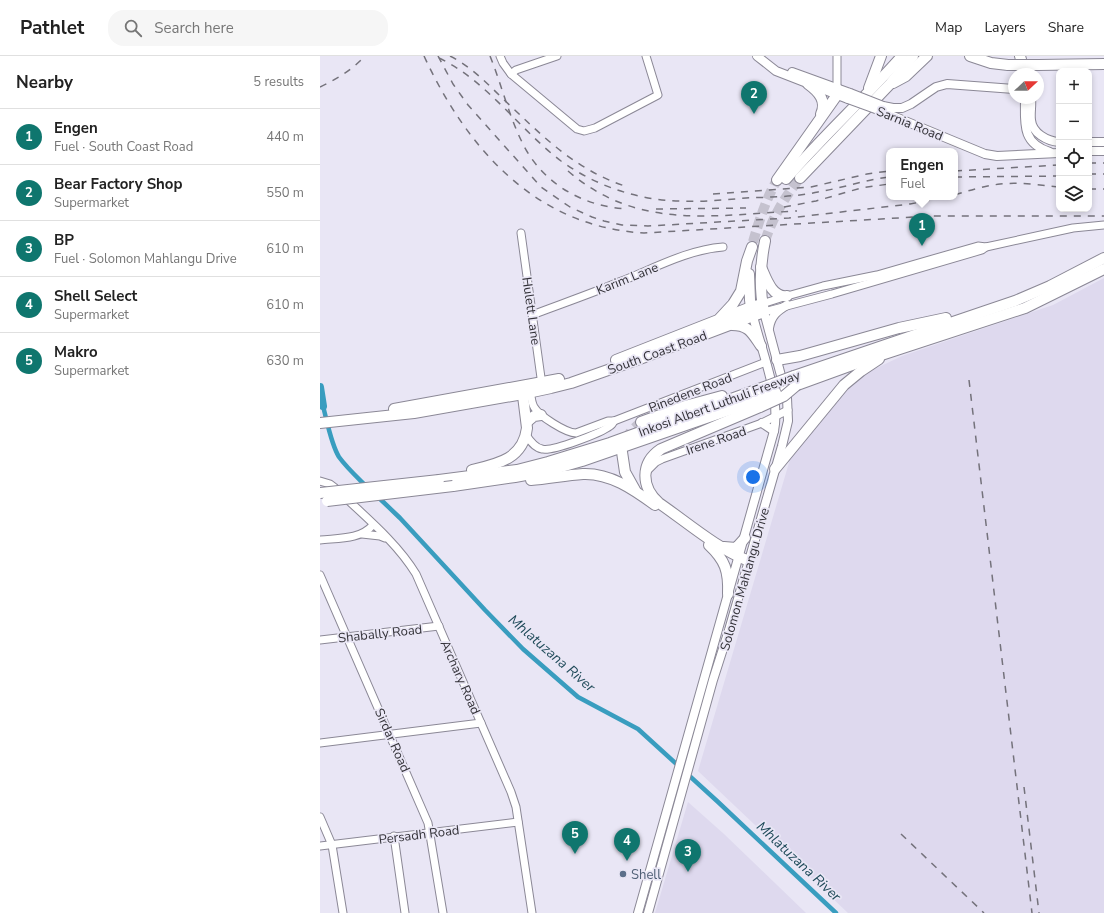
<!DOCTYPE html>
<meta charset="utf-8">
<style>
:root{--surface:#fff;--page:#f6f6f6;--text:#222;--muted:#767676;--line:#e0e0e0;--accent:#0f766e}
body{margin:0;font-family:"Nunito Sans",sans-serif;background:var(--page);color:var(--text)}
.controls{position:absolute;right:12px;top:12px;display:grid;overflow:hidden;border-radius:8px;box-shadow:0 2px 6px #0003}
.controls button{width:36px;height:36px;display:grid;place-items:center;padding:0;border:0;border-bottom:1px solid var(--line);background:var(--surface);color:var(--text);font:20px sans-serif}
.compass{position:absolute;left:688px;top:12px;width:36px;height:36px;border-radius:50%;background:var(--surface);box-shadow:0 2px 6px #0003;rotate:68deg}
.you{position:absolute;left:433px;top:421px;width:14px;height:14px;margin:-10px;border:3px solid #fff;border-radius:50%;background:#1a73e8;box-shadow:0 0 0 6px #1a73e833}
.badge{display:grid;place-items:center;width:26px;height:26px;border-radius:50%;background:var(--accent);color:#fff;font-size:13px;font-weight:700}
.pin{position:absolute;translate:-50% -33px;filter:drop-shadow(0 1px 2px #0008)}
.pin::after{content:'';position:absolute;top:21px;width:14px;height:12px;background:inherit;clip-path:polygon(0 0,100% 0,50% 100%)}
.popup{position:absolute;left:566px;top:92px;width:72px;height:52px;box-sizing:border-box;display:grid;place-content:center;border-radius:8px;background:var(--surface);filter:drop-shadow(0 1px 3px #0005);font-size:13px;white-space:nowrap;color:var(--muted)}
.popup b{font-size:15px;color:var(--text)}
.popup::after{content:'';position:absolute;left:50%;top:100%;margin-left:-8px;border:8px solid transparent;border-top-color:var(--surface)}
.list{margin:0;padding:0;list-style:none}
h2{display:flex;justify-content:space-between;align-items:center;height:52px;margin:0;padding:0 16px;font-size:17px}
h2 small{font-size:13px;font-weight:400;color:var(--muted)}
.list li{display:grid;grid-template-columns:26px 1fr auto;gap:12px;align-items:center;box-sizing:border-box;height:56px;padding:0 16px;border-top:1px solid var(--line)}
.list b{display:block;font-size:15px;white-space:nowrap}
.list p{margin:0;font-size:13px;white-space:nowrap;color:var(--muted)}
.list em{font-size:13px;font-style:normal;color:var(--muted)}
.icon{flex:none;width:22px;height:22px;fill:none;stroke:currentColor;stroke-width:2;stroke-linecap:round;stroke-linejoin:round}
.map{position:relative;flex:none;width:784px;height:857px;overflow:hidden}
header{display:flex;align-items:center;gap:24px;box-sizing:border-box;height:56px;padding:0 20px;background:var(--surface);border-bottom:1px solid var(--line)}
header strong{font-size:19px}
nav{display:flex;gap:22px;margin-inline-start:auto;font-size:14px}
.search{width:280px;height:36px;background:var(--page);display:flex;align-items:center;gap:10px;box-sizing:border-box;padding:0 14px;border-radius:16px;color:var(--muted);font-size:15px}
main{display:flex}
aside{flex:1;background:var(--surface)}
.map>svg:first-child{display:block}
</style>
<header>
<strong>Pathlet</strong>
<div class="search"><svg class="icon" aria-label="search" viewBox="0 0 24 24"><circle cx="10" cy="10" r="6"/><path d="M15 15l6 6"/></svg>Search here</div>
<nav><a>Map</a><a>Layers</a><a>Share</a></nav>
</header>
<main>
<aside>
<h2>Nearby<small>5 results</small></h2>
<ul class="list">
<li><span class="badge">1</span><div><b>Engen</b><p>Fuel · South Coast Road</p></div><em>440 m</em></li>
<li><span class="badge">2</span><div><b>Bear Factory Shop</b><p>Supermarket</p></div><em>550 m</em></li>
<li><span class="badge">3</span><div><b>BP</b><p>Fuel · Solomon Mahlangu Drive</p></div><em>610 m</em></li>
<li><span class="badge">4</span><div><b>Shell Select</b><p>Supermarket</p></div><em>610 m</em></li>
<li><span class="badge">5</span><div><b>Makro</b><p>Supermarket</p></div><em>630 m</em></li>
</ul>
</aside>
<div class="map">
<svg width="784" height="857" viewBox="0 0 784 857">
<rect width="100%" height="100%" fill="#e9e6f5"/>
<g fill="#ded9ee">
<polygon points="784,222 784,857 528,857 378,715 476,383 542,319 582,300 733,249"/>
<polygon points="368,746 404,778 486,857 335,857"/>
</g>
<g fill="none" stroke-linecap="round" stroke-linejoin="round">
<g stroke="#399dbf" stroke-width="4.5">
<path d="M3,350C7,365 11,388 19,401C27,412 37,421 47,431"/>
<polyline points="57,440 80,462 165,554 203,593 258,641 318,673 397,745 516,857"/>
</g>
<polyline stroke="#399dbf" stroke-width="8" points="0,331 3,350"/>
<g stroke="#c5c2cf" stroke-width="10" stroke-dasharray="10 5" stroke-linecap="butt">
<path d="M445,185C453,161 464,142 480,122"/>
<path d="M433,186C439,165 446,143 457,124"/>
<polyline points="306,384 311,375 321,366"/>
</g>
<defs>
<g id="minor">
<polyline points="180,0 183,7 191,18 257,73 264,75 275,72 338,39 326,0"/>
<polyline points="517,0 517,33"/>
<polyline points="191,18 196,14 237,0"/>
<polyline points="201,177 222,329"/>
<polyline points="442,248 467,240 503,230 557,219 658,190 666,191 753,172 784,169"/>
<polyline points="444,256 512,238 662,194 666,191"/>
<path d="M212,259C241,248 270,238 299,226C333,213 366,194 403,191"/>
<path d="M210,333C211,339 211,346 214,351C219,360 246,377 256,377L288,365H294L446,306"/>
<path d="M206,379C210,385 215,392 222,393C232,396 281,377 290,370C292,369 293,367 294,365"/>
<polyline points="327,415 336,406 342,403 442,367 468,354"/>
<path d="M0,425L10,428L14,431C42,458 76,485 96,518L191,736L196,751L212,857"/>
<polyline points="42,478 60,480 65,482"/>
<path d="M0,484C18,482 40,484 53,469"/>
<polyline points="0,519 108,767 123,857"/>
<polyline points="0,584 119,570"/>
<polyline points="0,687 161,667"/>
<polyline points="0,761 12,789 23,857"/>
<polyline points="74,780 85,857"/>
<polyline points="0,790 198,766"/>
</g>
<g id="major">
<polyline points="437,0 456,15 528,43"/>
<polyline points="472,16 530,37"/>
<path d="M705,42C705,67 701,87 730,96"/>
<path d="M711,42C712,49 710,57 711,64C712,77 727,85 739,86"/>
<polyline points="563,50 573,52 582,52 591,48 610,35 616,31 627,28 694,33"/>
<polyline points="561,55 665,98 677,100 739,97"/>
<polyline points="769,86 784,86"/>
<polyline points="769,95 784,95"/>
<path d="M449,272C451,260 457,255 467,249"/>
<polyline points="442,367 454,375"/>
<path d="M318,857L454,375C461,340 441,294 433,260"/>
<polyline points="328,857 393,624 409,574 462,390 468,365 467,342 444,256"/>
</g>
<g id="highway">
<polyline points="650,0 671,7 688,9"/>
<polyline points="700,0 705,18"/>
<polyline points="718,9 784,8"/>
<polyline points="573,27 586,20 607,0"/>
<path d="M488,28C499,36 507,45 501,58"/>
<polyline points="549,32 561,0"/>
<polyline points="480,122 570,28 593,0"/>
<path d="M466,123C503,80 545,42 582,0"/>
<polyline points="457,124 517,39 517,33"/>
<path d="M441,211C446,222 452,242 467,240"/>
<polyline points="429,218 430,244 432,258"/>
<polyline points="400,262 413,248 421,235 427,205 432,191"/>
<path d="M412,269C429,269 432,277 441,290"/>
<polyline points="296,304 431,251 442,248"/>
<polyline points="457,304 480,300 579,272 626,262"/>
<polyline points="474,320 695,245 730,230 784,202"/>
<polyline points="477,329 543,305 705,252 784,213"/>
<polyline points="74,353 239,323"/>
<polyline points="207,366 214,360 221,359"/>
<polyline points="321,366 365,350 402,340"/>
<path d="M0,367L94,357L203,338L231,332L251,327L325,301L444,256C439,232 440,209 445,185"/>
<polyline points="302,396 305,416 315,434"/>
<polyline points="455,413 524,329 541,315 559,303"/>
<path d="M152,414C178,408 203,403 207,372L202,332"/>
<polyline points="119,424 197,414 228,406 290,387 436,334"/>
<path d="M211,424C228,423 245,419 263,418C290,417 313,433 335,449"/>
<polyline points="133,430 195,421 227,415 262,405 438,344"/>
<path d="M389,489C405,504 409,515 408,538"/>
<polyline points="404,491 416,492 425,482"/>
<path d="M429,505C396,492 368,467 339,447C321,431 320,407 341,393L440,351"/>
</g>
</defs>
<use href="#minor" stroke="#8b8896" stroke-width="9"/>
<use href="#major" stroke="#8b8896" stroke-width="10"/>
<use href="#highway" stroke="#8b8896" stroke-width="12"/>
<use href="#minor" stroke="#fff" stroke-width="7"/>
<use href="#major" stroke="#fff" stroke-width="8"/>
<use href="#highway" stroke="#fff" stroke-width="10"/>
<g stroke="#74727b" stroke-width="1.5" stroke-dasharray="7 7" stroke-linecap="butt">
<path d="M104,0C147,93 216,171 324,177L611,160H784"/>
<polyline points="118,0 133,28 148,49 221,131 250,151 272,161 284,165 302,169 328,170 469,162 590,148 627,141"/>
<path d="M130,0C150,10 166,26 182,42C222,79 254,114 308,131"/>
<path d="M170,0C181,27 188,57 201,84C220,126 262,151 308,153"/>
<path d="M119,2C166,24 200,74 241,105C276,130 317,144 360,145C382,146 404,144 426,142C450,141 475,141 498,136C522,132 545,124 569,121"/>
<path d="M0,31C17,23 32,14 45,0"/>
<polyline points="769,107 784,107"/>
<path d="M248,115C318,175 392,159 477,155"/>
<polyline points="635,115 739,109"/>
<polyline points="769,118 784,118"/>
<polyline points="635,121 739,120"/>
<polyline points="769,133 784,133"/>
<polyline points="393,138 491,131 547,118 569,115"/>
<path d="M635,139C650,134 665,130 680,128C700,126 720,129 739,131"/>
<polyline points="464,151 496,145 541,132 569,128"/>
<polyline points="336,153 426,152"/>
<polyline points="649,324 712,857"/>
<polyline points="704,731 719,857"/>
<polyline points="581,778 664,857"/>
</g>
<defs>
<g id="major-bridge">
<polyline points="530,37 563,50"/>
<polyline points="528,43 561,55"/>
</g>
<g id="highway-bridge">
<polyline points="688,9 718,9"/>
<polyline points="436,334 474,320"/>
<polyline points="438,344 456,337"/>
<polyline points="440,351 464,340 477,329"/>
<polyline points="0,437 119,424"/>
<polyline points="7,445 133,430"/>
</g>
</defs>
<use href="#major-bridge" stroke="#8b8896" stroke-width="10" stroke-linecap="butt"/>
<use href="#highway-bridge" stroke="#8b8896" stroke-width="12" stroke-linecap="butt"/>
<use href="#major-bridge" stroke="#fff" stroke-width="8"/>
<use href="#highway-bridge" stroke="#fff" stroke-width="10"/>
</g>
<circle fill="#5c6f8a" stroke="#e9e6f5" stroke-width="1.5" cx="303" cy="818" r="4"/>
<g text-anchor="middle" stroke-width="3.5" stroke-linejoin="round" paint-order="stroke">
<g font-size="13" fill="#333238" stroke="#e9e6f5">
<text transform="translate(590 67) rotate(22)" y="5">Sarnia Road</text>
<text transform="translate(307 222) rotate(-22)" y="5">Karim Lane</text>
<text transform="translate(212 255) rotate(82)" y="5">Hulett Lane</text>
<text transform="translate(337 296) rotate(-20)" y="5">South Coast Road</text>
<text transform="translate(370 336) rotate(-21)" y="5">Pinedene Road</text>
<text transform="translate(399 347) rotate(-20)" y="5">Inkosi Albert Luthuli Freeway</text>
<text transform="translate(396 384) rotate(-19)" y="5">Irene Road</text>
<text transform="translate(424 523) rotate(-74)" y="5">Solomon Mahlangu Drive</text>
<text transform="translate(60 577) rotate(-6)" y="5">Shabally Road</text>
<text transform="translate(141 621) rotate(66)" y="5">Archary Road</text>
<text transform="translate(73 684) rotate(66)" y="5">Sirdar Road</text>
<text transform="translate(99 778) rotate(-7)" y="5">Persadh Road</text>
</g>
<g font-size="13" fill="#4e5e75" stroke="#e9e6f5" text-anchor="start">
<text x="311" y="823">Shell</text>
</g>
<g font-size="14" font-style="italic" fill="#204b5a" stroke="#e9e6f5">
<text transform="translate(232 597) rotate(41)" y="5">Mhlatuzana River</text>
<text transform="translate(479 805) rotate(43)" y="5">Mhlatuzana River</text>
</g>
</g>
</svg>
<div class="controls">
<button>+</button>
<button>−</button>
<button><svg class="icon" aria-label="locate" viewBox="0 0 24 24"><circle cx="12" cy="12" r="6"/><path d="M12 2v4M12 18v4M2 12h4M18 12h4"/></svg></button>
<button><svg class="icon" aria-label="layers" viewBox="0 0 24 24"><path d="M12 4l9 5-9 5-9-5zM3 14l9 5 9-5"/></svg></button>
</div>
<svg class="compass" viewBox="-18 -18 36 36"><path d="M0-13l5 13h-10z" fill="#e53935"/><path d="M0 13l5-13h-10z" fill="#767676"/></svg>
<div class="you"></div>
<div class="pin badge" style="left:602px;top:190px">1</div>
<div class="popup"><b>Engen</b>Fuel</div>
<div class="pin badge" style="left:434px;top:58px">2</div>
<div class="pin badge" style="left:368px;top:816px">3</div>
<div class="pin badge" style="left:307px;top:805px">4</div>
<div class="pin badge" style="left:255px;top:798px">5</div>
</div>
</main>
